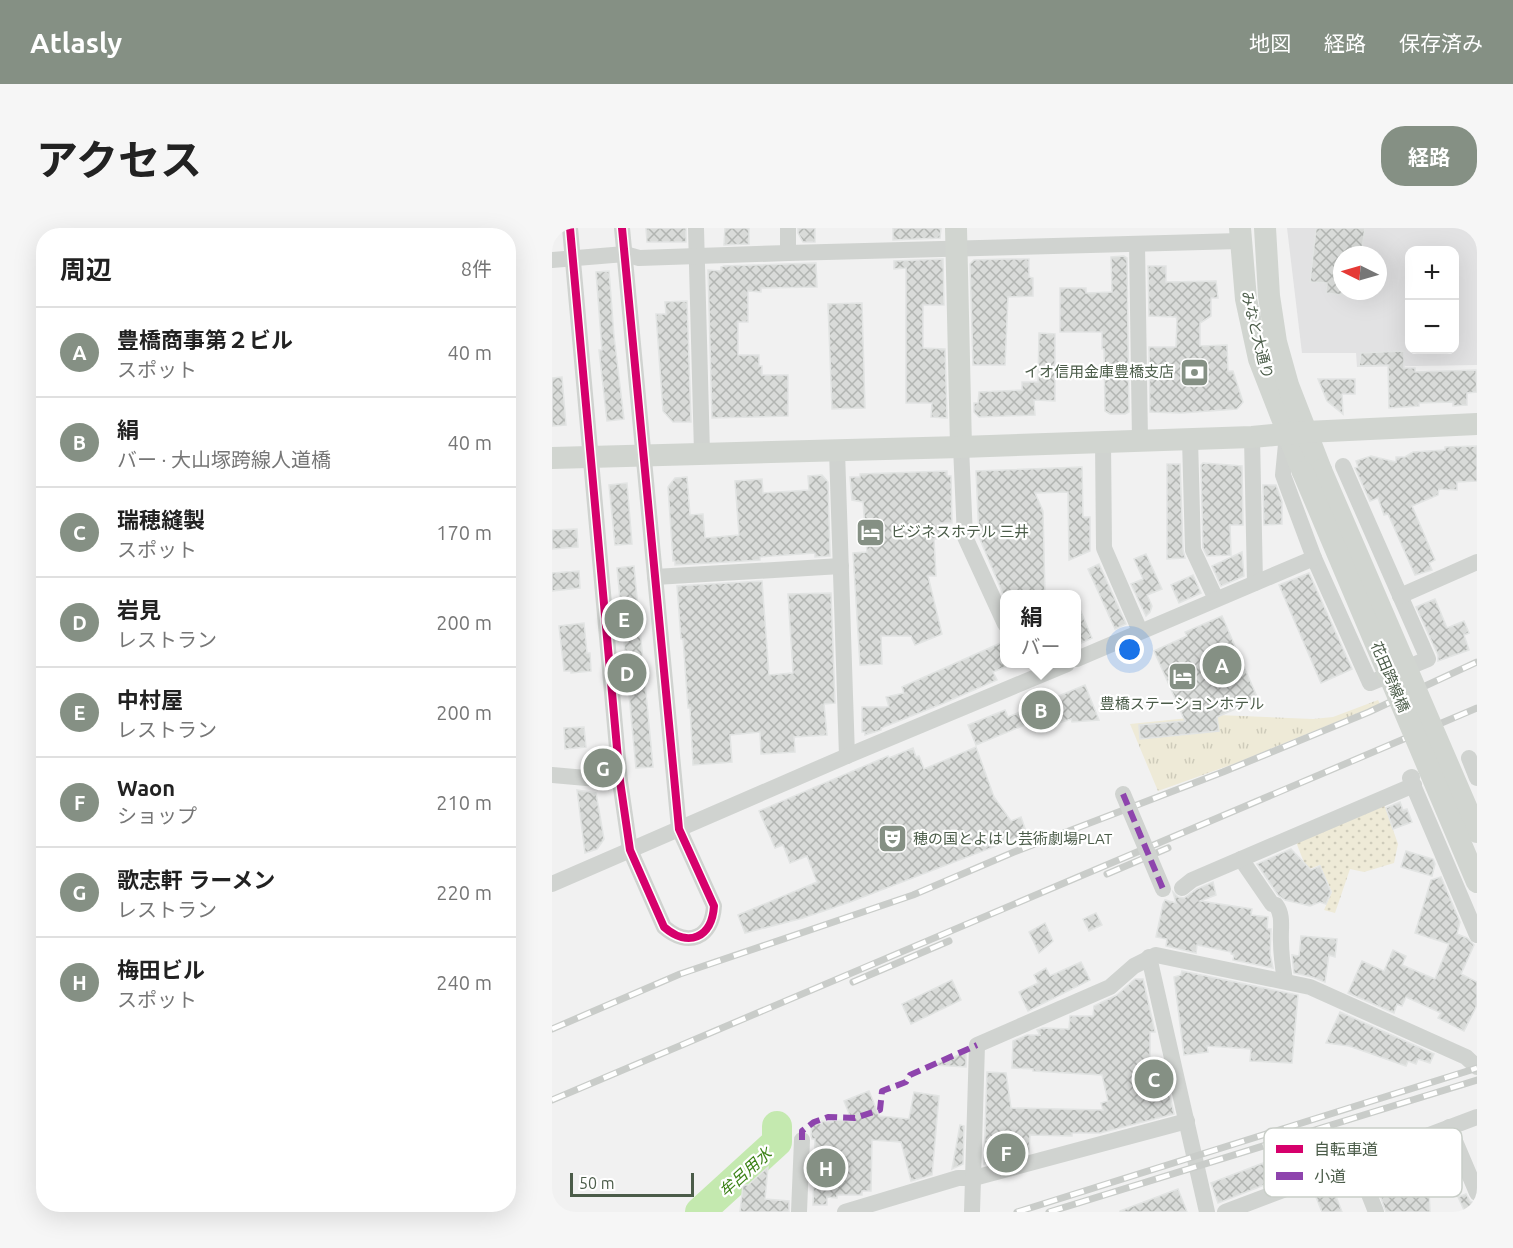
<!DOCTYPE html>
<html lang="ja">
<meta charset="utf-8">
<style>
:root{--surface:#fff;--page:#f6f6f6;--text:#222;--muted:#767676;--line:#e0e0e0;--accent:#859084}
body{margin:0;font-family:Ubuntu,"Noto Sans JP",sans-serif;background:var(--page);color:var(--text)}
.controls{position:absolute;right:18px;top:18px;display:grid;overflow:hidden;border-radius:12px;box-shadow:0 6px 24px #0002}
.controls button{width:54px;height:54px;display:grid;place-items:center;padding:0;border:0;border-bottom:2px solid var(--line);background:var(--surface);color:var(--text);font:30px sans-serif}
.compass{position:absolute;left:781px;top:18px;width:54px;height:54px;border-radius:50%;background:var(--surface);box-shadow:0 6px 24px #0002;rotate:275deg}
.scale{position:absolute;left:18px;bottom:15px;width:124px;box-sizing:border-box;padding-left:6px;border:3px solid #4b5c49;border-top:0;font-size:16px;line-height:21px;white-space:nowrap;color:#4b5c49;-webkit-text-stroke:4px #fff;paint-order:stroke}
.you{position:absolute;left:578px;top:422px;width:21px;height:21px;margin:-15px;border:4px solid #fff;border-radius:50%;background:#1a73e8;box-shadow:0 0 0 9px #1a73e833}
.badge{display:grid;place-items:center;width:39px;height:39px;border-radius:50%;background:var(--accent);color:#fff;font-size:20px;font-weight:700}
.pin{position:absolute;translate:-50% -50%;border:3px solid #fff;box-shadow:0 2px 6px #0006}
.popup{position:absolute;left:448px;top:362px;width:81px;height:78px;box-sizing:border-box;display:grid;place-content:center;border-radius:12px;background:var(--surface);filter:drop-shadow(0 2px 4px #0005);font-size:20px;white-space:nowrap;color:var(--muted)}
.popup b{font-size:22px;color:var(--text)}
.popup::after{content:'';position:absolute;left:50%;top:100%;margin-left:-12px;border:12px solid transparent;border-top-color:var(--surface)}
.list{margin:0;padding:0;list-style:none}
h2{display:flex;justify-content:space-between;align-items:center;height:78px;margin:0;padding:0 24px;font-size:26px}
h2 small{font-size:20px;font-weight:400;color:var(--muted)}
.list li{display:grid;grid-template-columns:39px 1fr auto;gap:18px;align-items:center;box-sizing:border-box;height:90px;padding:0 24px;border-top:2px solid var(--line)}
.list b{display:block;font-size:22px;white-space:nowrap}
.list p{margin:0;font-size:20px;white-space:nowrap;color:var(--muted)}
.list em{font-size:20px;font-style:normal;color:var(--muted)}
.map{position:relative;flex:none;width:925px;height:984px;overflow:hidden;border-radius:24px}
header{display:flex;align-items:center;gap:36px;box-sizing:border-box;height:84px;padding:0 30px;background:var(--accent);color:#fff}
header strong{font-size:28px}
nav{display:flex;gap:33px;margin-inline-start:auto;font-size:21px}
.intro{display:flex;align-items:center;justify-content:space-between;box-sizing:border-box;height:144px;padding:0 36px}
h1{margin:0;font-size:42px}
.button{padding:15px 27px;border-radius:24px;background:var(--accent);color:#fff;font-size:21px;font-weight:700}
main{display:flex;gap:36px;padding:0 36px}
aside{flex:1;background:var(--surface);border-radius:24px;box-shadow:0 6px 24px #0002}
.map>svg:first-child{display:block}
</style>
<header>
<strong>Atlasly</strong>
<nav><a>地図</a><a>経路</a><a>保存済み</a></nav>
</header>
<div class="intro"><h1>アクセス</h1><a class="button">経路</a></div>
<main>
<aside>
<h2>周辺<small>8件</small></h2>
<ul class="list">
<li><span class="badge">A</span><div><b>豊橋商事第２ビル</b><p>スポット</p></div><em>40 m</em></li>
<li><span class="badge">B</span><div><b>絹</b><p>バー · 大山塚跨線人道橋</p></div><em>40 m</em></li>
<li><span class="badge">C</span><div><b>瑞穂縫製</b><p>スポット</p></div><em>170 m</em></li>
<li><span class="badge">D</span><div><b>岩見</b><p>レストラン</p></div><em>200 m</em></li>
<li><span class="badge">E</span><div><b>中村屋</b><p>レストラン</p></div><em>200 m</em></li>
<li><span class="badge">F</span><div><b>Waon</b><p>ショップ</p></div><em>210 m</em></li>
<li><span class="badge">G</span><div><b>歌志軒 ラーメン</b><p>レストラン</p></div><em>220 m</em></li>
<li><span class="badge">H</span><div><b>梅田ビル</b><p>スポット</p></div><em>240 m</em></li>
</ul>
</aside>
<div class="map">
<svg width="925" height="984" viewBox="0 0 925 984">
<defs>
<pattern id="grass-dots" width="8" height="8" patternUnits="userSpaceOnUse" patternTransform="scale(1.5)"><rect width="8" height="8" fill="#eeead7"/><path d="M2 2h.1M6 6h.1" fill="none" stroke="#cecbba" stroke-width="1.8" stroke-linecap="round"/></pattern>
<pattern id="park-tufts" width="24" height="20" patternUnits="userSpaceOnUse" patternTransform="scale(1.5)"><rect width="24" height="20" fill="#eeead7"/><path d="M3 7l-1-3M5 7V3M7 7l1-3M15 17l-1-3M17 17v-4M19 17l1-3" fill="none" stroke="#cecbba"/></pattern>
<pattern id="building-cross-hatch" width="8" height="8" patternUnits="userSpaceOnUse" patternTransform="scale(1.5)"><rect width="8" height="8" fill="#d9dbd9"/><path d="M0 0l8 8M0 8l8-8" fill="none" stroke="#b2b5b2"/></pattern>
</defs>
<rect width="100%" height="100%" fill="#f1f1f1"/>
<path fill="#e2e2e3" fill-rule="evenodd" d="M735,0H925V137L805,139L804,125H750ZM858,22H902V122H858ZM790,27H826V63H790Z"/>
<polygon fill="url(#grass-dots)" points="832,576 846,616 842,635 812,644 798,641 783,685 772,682 780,664 768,637 755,642 744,614"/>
<polygon fill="url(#park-tufts)" points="826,472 828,476 684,535 606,563 578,496 666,487 761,491 781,489"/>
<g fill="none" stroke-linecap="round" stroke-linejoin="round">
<polyline stroke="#c4e9af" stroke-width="30" points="148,984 225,914 225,898"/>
</g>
<g fill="url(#building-cross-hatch)" stroke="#e2e4e3" stroke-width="1.5">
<polygon points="94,0 134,0 134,14 95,14"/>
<polygon points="173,0 197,0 197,16 172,17"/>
<polygon points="246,0 263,0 263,14 251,14 246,5"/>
<polygon points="341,0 389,0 388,10 341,12"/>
<polygon points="764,0 813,0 809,27 790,27 790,67 774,65 775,55 758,54"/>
<polygon points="572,28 575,30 577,184 573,186 558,186 553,183 552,121 550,121 550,104 508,104 508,60 534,60 534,65 560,64 559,29"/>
<polygon points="391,31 392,77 371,77 371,120 393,121 395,190 379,189 380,175 354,175 354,40 342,41 342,33"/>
<polygon points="455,31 477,31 477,49 481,50 481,68 456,69 453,137 421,137 418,36 422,32"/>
<polygon points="264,35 265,59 209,60 209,64 196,63 196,94 186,94 186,127 207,127 207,138 210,138 210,147 236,147 236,188 160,190 156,42 169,43 169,39 172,38"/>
<polygon points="596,38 614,38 614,54 664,53 666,70 659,70 659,88 648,95 648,118 675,117 676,143 681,143 691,174 685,181 629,185 598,184 597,119 624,119 625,92 624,89 597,88"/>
<polygon points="57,43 62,108 72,191 55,193 47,122 50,122 44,44"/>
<polygon points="135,73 139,194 121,194 111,183 104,86 114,86 113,74"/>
<polygon points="310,75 313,180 280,181 276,76"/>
<polygon points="487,105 503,106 503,173 482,172 483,187 427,189 422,184 422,175 426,175 427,164 470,162 470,154 486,154"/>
<polygon points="852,123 852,140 863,140 863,144 924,142 925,164 915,165 915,177 901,178 901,174 867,175 867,178 837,180 836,137 807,138 809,125"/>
<polygon points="10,149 14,197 0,198 0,150"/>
<polygon points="766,151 803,151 803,166 790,166 791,186 775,173"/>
<polygon points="925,218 925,253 905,254 905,262 887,261 886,267 860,278 883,332 877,335 880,342 863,347 836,286 832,287 826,270 818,273 803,240 806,239 804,233 819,228 844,234 844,229 853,229 861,224 893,222 893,219"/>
<polygon points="651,235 690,238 691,297 678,297 679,327 655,328 651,320 649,237"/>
<polygon points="615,236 628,236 631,322 633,330 615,331"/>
<polygon points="530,239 531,289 538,289 538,323 517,332 516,264 483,265 491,283 493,366 451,366 427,309 424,243"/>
<polygon points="395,243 395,248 399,248 400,295 388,295 388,310 382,311 384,348 376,348 390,406 363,417 359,408 329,408 330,436 308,437 301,325 315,324 311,274 300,272 298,249 308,249 308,246"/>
<polygon points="270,247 276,254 278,328 263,329 263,325 208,329 208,332 123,337 123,333 121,333 116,259 123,250 135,249 138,287 151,286 153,310 187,307 183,253 210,251 211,265 257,262 256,248"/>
<polygon points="75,255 80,316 63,317 57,257"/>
<polygon points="711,257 724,257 730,274 730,296 712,297"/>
<polygon points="25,301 26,319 0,321 0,302"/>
<polygon points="690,324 692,348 669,358 660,338"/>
<polygon points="594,326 610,361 595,367 600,378 598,384 594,388 579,356 591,351 582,331"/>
<polygon points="547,336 574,396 563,401 536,341"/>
<polygon points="82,338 101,539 84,540 65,340"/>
<polygon points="27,343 28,360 0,363 0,345"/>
<polygon points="757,345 800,441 769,455 727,357"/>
<polygon points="641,347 649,365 627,375 619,357"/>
<polygon points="210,353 217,447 241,445 236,366 279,365 283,475 272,476 275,507 242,509 243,524 209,526 208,504 178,507 180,534 141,537 138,480 136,480 131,411 129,411 125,358"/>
<polygon points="883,371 895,400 912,393 917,405 912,407 917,422 886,433 886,427 864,379"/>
<polygon points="525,374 540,410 525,417"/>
<polygon points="670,388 706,471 665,489 667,503 588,511 587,497 633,493 602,423 635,408 633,404"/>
<polygon points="32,395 35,425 38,425 39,443 19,445 19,443 12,443 7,398"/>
<polygon points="453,413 453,435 456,438 441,444 445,452 392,475 329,500 329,502 313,507 313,504 310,504 310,479 337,479 334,469 352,465 350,459"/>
<polygon points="533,457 547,492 520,494 519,491 504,496 502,491 481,496 480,494 424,517 416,497 453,482 456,489"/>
<polygon points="32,499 34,519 13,521 12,500"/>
<polygon points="424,519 442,569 459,593 469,589 475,606 298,674 251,690 193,705 186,687 265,654 255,628 238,635 231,617 223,620 207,583 336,528 337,530 361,520 364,529 367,528 372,541"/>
<polygon points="25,562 44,565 52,611 45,621 33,625"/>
<polygon points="848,574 851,582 855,581 860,594 841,601 834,580"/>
<polygon points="739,621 759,642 768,638 779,664 774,676 768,674 758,678 733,672 726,667 705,636"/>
<polygon points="854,623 881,631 883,636 880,648 849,639"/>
<polygon points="889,649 908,694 905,706 915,710 922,717 909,746 925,754 925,777 912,803 886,790 889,785 854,769 850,778 845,776 842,785 796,765 810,733 832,743 841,722 854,728 850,737 883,751 897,716 863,705 879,652"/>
<polygon points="661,654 664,667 648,673 700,681 699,687 716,689 715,701 719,701 718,726 721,740 681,732 682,727 679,726 679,724 645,717 644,725 614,718 615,711 604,709 611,676 613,672 624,675 621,664 626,669 632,670 645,661"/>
<polygon points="544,685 550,697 537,703 531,691"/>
<polygon points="493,695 501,713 487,725 477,704"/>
<polygon points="749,708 785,711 783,729 777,727 773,754 760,749 742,745 740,727 747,728"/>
<polygon points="529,734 538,752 476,783 467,764 486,755 482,747 494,740 498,748"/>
<polygon points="630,743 746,767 740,835 698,833 699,821 655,818 656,824 632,827 622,749 629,747"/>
<polygon points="583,751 591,751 603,804 598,804 598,831 603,831 603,845 612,842 622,886 548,905 520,905 520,908 478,907 477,924 432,936 435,844 454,845 459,880 551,882 549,875 556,873 550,847 481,843 481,841 460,840 461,813 475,807 488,807 485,802 491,800 517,801 518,788 541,788 542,778 565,767"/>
<polygon points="400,752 409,772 359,796 350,776"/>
<polygon points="788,784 882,826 878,835 866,831 864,836 856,833 854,838 797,818 774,815"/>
<polygon points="414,824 414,839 381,837"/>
<polygon points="317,863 327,888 357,891 362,864 387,868 380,947 359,953 349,914 320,912 319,963 310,963 310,967 285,967 285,970 275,969 275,977 261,977 263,911 260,911 259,907 260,895 270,896 270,893 281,894 281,892 300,893 292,873"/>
<polygon points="408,897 412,898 411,936 400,941"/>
<polygon points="779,909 786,928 666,975 659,955"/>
<polygon points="216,939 213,971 237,973 237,984 188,984 191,957 196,957"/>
<polygon points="840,943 848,965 877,962 878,984 834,984 822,951"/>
<polygon points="779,955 790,984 770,984 761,962"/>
<polygon points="626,961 635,984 568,984 568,983"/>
<polygon points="914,966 918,973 923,975 925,984 913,984 906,969"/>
</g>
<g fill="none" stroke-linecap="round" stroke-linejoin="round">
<g stroke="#d0d3d0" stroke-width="16">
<path d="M18,0L68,553L78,622L112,699C136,720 160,710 162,678L127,601L70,0"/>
<polyline points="144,0 150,225"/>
<polyline points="236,0 236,25"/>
<polyline points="585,16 588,212"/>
<polyline points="0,32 73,26 87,30 236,25 688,13"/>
<polyline points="735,206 731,247 762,330 818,455 876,431 791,238"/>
<polyline points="700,209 703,355"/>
<polyline points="638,211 641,322 664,371"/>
<polyline points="551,213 552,320 588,403"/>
<polyline points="409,219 413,309 453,396"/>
<polyline points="285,223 295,528"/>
<polyline points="103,349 289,338"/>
<polyline points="848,368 925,334"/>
<polyline points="525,431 762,330"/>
<polyline points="917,530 925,550"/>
<polyline points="0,547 68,553"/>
<polyline points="860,549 858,550 925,707"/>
<path d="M689,631L720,676L724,677C732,688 728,701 729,714C729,727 731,740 733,753"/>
<polyline points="0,656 295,528 515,436"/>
<polyline points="630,660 640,652 862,557"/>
<polyline points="597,729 655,984"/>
<polyline points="897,899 925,965"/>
<polyline points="804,933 824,984"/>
<polyline points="247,984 250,912"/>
<polyline points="293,984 406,950 422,950 635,893"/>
<polyline points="420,984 425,817 558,759 582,738 604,727 758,759 914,829 925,839"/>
<polyline points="673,984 925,889"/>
</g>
<g stroke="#d1d5d0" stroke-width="22">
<polyline points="404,0 409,219"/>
<polyline points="688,0 694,71 707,131 751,244"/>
<polyline points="713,0 717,68 724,114 736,157 769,242"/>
<polyline points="0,230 409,219 700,209 754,204 925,196"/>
</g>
<defs>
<g id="rail">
<polyline points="555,646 616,620"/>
<polyline points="301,754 397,713"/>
<polyline points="0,801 128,746 361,667 462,624 671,544 817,484 925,434"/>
<polyline points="0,872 925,480"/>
<polyline points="465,984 925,840"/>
<polyline points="497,984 925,852"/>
</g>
</defs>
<use href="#rail" stroke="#c9ccc9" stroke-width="7"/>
<use href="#rail" stroke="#fff" stroke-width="4.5" stroke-dasharray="14" stroke-linecap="butt"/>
<polyline stroke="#d0d3d0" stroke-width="16" points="571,566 611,661"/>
<g stroke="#d1d5d0" stroke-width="22">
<polyline points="769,242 925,604"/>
<polyline points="751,244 925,654"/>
</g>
<g stroke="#8e44ad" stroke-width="6" stroke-dasharray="12 6" stroke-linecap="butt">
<polyline points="571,566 611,661"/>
<polyline points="250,912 250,903 262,894 276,889 303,890 328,882 330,863 354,854 358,847 425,817"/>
</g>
<defs>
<path id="cycleway" d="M18,0L68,553L78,622L112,699C136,720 160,710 162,678L127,601L70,0"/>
</defs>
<use href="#cycleway" stroke="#fff" stroke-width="11"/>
<use href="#cycleway" stroke="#d6006c" stroke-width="8"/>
</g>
<defs>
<symbol id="bank-square" viewBox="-11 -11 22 22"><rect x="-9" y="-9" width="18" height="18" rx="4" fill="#859084" stroke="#fff"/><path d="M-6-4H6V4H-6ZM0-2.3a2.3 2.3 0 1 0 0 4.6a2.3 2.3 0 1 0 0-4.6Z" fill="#fff"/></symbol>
<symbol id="hotel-square" viewBox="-11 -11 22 22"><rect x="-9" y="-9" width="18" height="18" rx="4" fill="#859084" stroke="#fff"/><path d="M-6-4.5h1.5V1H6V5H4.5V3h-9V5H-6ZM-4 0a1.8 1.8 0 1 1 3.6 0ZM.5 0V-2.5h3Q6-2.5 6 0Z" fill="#fff"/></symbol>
<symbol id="theatre-square" viewBox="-11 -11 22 22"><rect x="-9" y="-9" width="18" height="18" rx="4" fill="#859084" stroke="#fff"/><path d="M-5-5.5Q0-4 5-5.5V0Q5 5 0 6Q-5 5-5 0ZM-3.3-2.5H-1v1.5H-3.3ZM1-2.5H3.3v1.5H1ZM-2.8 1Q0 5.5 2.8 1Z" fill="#fff"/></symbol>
</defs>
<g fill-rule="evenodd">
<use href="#bank-square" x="626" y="128" width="33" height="33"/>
<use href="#hotel-square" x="302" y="288" width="33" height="33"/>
<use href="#hotel-square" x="614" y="432" width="33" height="33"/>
<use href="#theatre-square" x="324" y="594" width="33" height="33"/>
</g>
<g text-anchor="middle" stroke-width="4.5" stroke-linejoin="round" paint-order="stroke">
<g font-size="15" fill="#4b5c49" stroke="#fff">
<text transform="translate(705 107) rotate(76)" y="5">みなと大通り</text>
<text transform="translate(838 449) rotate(67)" y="5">花田跨線橋</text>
</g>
<g font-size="15" fill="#4b5c49" stroke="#fff" text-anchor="start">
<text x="622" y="149" text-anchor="end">イオ信用金庫豊橋支店</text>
<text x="339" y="309">ビジネスホテル 三井</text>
<text x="630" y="481" text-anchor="middle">豊橋ステーションホテル</text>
<text x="361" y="616">穂の国とよはし芸術劇場PLAT</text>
</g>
<g font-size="16" font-style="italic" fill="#3c8317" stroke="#fff">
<text transform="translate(193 944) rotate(-42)" y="6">牟呂用水</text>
</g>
</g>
<rect x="712" y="900" width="198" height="69" rx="9" fill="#fff" stroke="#c9cec8" stroke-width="1.5"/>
<rect x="724" y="917" width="27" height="8" fill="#d6006c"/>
<rect x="724" y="944" width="27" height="8" fill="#8e44ad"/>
<g font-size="16" fill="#4b5c49">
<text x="762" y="927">自転車道</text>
<text x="762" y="954">小道</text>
</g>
</svg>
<div class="controls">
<button>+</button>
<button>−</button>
</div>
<svg class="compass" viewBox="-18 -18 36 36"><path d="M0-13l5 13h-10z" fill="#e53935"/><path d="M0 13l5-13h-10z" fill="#767676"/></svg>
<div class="scale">50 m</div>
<div class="you"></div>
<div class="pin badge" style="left:670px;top:437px">A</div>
<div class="pin badge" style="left:489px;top:482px">B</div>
<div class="popup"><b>絹</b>バー</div>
<div class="pin badge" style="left:602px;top:851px">C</div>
<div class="pin badge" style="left:75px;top:445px">D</div>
<div class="pin badge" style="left:72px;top:391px">E</div>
<div class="pin badge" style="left:454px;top:925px">F</div>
<div class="pin badge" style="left:51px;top:540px">G</div>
<div class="pin badge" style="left:274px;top:940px">H</div>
</div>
</main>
